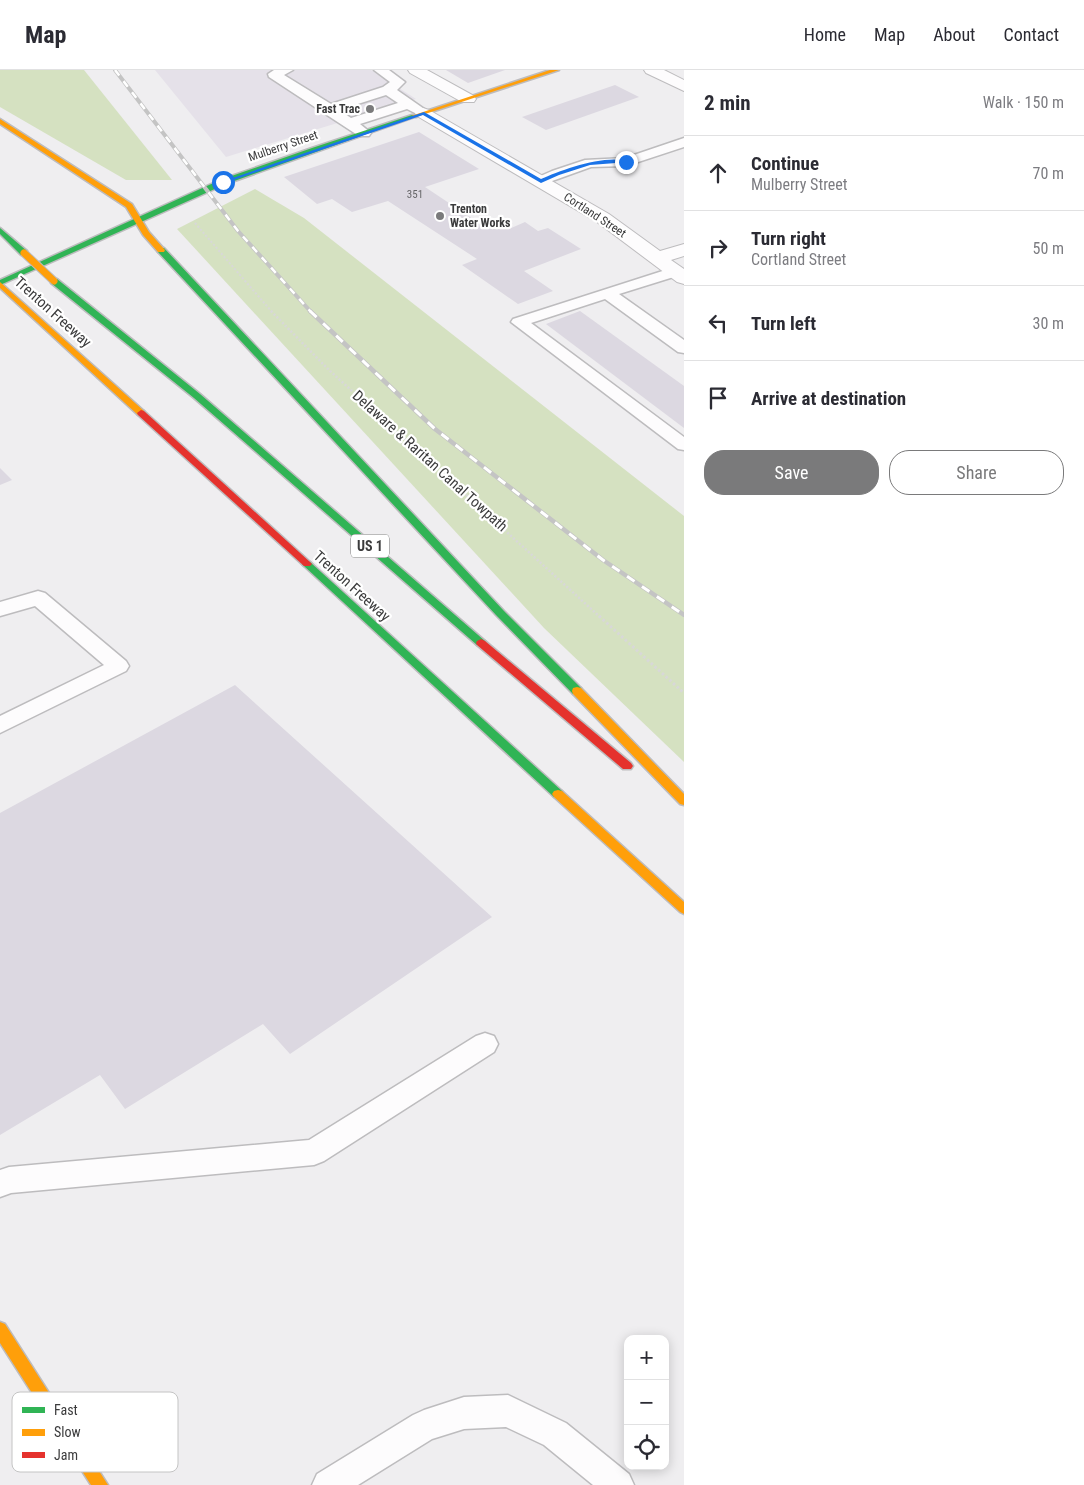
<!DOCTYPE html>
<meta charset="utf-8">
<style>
:root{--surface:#fff;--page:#f7f7f7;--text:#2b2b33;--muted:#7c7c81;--line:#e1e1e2;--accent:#7a7a7b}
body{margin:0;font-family:"Roboto Condensed",sans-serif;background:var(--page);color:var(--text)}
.controls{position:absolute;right:15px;bottom:15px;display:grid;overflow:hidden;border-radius:10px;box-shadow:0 2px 12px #0003}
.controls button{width:45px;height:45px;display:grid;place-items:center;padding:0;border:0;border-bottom:1px solid var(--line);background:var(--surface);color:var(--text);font:25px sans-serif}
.stop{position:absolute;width:15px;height:15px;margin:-11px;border:4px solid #1a73e8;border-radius:50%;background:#fff}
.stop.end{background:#1a73e8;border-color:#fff;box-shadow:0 1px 5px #0008}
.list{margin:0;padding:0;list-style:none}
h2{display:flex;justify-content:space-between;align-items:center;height:65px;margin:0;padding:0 20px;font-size:21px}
h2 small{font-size:16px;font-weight:400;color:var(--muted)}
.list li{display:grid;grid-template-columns:32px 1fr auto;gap:15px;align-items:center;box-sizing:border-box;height:75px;padding:0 20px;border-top:1px solid var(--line)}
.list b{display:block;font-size:19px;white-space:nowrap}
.list p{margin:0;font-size:16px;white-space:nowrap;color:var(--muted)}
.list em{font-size:16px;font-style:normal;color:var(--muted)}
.actions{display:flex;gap:10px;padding:15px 20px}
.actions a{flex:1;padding:11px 0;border:1px solid var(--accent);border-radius:20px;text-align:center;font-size:18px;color:var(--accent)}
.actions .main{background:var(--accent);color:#fff}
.icon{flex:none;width:28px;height:28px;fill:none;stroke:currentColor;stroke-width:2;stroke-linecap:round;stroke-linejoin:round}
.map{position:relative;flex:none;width:684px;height:1415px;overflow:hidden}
header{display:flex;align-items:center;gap:30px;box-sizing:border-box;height:70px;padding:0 25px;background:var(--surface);border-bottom:1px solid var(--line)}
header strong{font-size:24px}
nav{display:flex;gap:28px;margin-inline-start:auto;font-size:18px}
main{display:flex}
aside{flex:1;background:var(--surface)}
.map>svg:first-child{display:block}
</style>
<header>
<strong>Map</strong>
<nav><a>Home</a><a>Map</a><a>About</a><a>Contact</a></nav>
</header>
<main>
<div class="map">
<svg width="684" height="1415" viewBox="0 0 684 1415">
<rect width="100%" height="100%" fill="#efeef0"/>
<polygon fill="#e5e1e9" points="155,0 371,0 416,29 226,87"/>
<g fill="#d5e1c1">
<polygon points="0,0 84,0 172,110 126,110 0,37"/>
<polygon points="255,119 304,148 684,446 684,692 544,558 177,159"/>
</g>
<g fill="#dcd8e1">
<polygon points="446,0 505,0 468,13"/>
<polygon points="615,15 639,27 546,60 522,47"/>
<polygon points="419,62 479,99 425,117 482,155 496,150 509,159 525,152 538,161 548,158 581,179 524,201 553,221 518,234 462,195 477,189 388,131 352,142 332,129 317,134 284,107"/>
<polygon points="580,241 684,316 684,358 546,254"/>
<polygon points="0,398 12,410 0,415"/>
<polygon points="235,615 492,847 290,984 263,954 125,1039 100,1005 0,1065 0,743"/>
</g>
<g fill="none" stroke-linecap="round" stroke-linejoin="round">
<defs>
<g id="lane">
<path d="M274,0H293L284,5L331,34L383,17L390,12L374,0H389L405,12L397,20L430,43L423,47L407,39L360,54L371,63L369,66H359L269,7L268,4ZM386,25L398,33L351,48L339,40Z"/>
<polygon points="684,68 684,77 626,96 591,97 541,115 536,114 534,111 536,108 552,101 585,90 625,88"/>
<polygon points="675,197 680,199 683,202 680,205 619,224 684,270 684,283 678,282 605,229 531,253 684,367 684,380 678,379 511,252 513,249"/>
<polygon points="38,521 45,523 126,591 129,596 126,601 0,663 0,646 104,595 35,536 0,546 0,532"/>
<polygon points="485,963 494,966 498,974 494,982 324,1091 314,1095 11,1123 0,1127 0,1100 9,1097 309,1070 476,966"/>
<polygon points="508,1325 566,1353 629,1404 634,1415 593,1415 544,1375 506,1357 464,1359 432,1369 358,1415 312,1415 317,1404 413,1345 424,1340 464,1327"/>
</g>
<g id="street">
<polygon points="408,0 427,0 474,26 476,29 474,32 462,32 410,3"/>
<polygon points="644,0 664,0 684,10 684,21 646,3"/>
<polygon points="423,38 429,40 609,144 660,181 684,174 684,186 671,190 684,199 684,214 677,212 597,152 417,46 415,43 417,40"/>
</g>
<g id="fast">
<polygon points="412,45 417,46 226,114 0,215 0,210 220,110 312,78"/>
<polygon points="0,158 27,181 27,185 21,185 0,164"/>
<polygon points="158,178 164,178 504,541 581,618 582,621 581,624 573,624 496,545 158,182"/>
<polygon points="51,209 57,209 200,324 485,571 486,573 485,575 477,575 194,328 51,213"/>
<polygon points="307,491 310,492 562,721 564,724 562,727 554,727 304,496 302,494"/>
</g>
<g id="slow">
<polygon points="550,0 559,0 416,47 411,46"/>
<polygon points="0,49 132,134 149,162 165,180 164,182 158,182 143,165 126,137 0,54"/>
<polygon points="0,212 144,341 144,345 138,345 0,218"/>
<polygon points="577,617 581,618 684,724 684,735 680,734 573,624 572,621 573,618"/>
<polygon points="558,720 562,721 684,832 684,844 680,842 554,727 552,724 554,721"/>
<polygon points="0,1252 5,1254 108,1415 91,1415 0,1273"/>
</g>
<g id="jam">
<polygon points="141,340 144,341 310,492 312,494 310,496 304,496 138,345 137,343"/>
<polygon points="481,569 485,571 631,693 633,696 631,699 623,699 477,575 476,573 477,571"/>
</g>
</defs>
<use href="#lane" stroke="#bdbcbe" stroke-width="3"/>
<use href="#street" stroke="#bdbcbe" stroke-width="2"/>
<use href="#fast" stroke="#bdbcbe" stroke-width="3"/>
<use href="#slow" stroke="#bdbcbe" stroke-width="3"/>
<use href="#jam" stroke="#bdbcbe" stroke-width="3"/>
<polyline stroke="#d8d8d8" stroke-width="2" stroke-dasharray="2 2" stroke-linecap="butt" points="195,153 272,242"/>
<polyline stroke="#d8d8d8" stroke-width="2.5" stroke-dasharray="2 2" stroke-linecap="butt" points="271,241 329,300 600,547"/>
<polyline stroke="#d8d8d8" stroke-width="3" stroke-dasharray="2.5 2.5" stroke-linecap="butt" points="599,546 684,623"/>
<use href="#lane" fill="#fdfcfd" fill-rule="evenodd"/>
<use href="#street" fill="#fdfcfd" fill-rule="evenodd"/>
<use href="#fast" fill="#30b455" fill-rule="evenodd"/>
<use href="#slow" fill="#ff9f0a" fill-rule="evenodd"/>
<use href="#jam" fill="#e5322d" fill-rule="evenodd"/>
<defs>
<polyline id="rail-far1" points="115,0 238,161 311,242"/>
<polyline id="rail" points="310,241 435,359 603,490 684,545"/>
</defs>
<use href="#rail-far1" stroke="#c4c4c4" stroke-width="4"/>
<use href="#rail" stroke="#c4c4c4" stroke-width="4.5"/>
<use href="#rail-far1" stroke="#fff" stroke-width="2.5" stroke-dasharray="7" stroke-linecap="butt"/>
<use href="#rail" stroke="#fff" stroke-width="3" stroke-dasharray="9" stroke-linecap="butt"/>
<defs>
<polyline id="slow-bridge" points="24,183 54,211"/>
</defs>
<use href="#slow-bridge" stroke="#bdbcbe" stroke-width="9" stroke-linecap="butt"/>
<use href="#slow-bridge" stroke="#ff9f0a" stroke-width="7"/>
</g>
<path fill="#1a73e8" d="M424,42L541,109C561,100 608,83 629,92L590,95L559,105L541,113L423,45L225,113L221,112Z"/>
<g fill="#7a7a7b" stroke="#fff" stroke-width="2">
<circle cx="370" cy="39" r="5"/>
<circle cx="440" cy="146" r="5"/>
</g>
<g text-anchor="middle" stroke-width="4.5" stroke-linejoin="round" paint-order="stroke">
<g font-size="11" fill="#666568">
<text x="415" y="128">351</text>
</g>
<g font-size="12" font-weight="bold" fill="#3b3b3c" stroke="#fff" text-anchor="end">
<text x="360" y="43">Fast Trac</text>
<text x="450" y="143" text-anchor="start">Trenton<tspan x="450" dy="14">Water Works</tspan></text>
</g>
<g font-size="12" fill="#3b3b3c" stroke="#fff">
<text transform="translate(283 76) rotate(-19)" y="4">Mulberry Street</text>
<text transform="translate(595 145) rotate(33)" y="4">Cortland Street</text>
</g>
<rect fill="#fff" stroke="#767676" stroke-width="1" x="351" y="464.5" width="38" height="23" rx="4"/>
<g font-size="14" font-weight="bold" fill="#3b3b3c">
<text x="370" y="481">US 1</text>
</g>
<g font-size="15" fill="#3b3b3c" stroke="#fff">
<text transform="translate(53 242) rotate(42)" y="5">Trenton Freeway</text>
<text transform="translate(430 391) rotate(42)" y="5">Delaware &amp; Raritan Canal Towpath</text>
<text transform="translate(352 516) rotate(42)" y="5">Trenton Freeway</text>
</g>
</g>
<rect x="12" y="1322" width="166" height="80" rx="8" fill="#fff" stroke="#c4c4c4" stroke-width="1"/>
<rect x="22" y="1337" width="23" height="6" fill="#30b455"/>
<rect x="22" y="1359" width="23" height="7" fill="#ff9f0a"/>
<rect x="22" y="1382" width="23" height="6" fill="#e5322d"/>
<g font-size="14" fill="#3b3b3c">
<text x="54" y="1345">Fast</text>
<text x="54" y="1367">Slow</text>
<text x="54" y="1390">Jam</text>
</g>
</svg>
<div class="controls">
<button>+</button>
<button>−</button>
<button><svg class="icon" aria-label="locate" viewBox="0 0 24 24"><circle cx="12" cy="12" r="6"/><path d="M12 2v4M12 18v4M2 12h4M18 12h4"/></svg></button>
</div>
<div class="stop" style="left:223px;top:112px"></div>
<div class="stop end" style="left:626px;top:92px"></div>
</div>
<aside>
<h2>2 min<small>Walk · 150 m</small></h2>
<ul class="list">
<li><svg class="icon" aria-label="ahead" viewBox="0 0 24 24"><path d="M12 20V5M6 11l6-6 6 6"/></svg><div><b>Continue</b><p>Mulberry Street</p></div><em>70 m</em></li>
<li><svg class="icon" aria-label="right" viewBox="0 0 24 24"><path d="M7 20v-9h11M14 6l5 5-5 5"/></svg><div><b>Turn right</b><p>Cortland Street</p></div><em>50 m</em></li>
<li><svg class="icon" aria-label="left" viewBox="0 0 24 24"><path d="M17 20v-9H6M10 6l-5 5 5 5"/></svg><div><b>Turn left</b></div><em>30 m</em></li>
<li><svg class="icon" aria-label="arrive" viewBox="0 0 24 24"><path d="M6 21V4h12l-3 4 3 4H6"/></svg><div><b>Arrive at destination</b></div></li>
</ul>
<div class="actions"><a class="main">Save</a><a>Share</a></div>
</aside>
</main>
